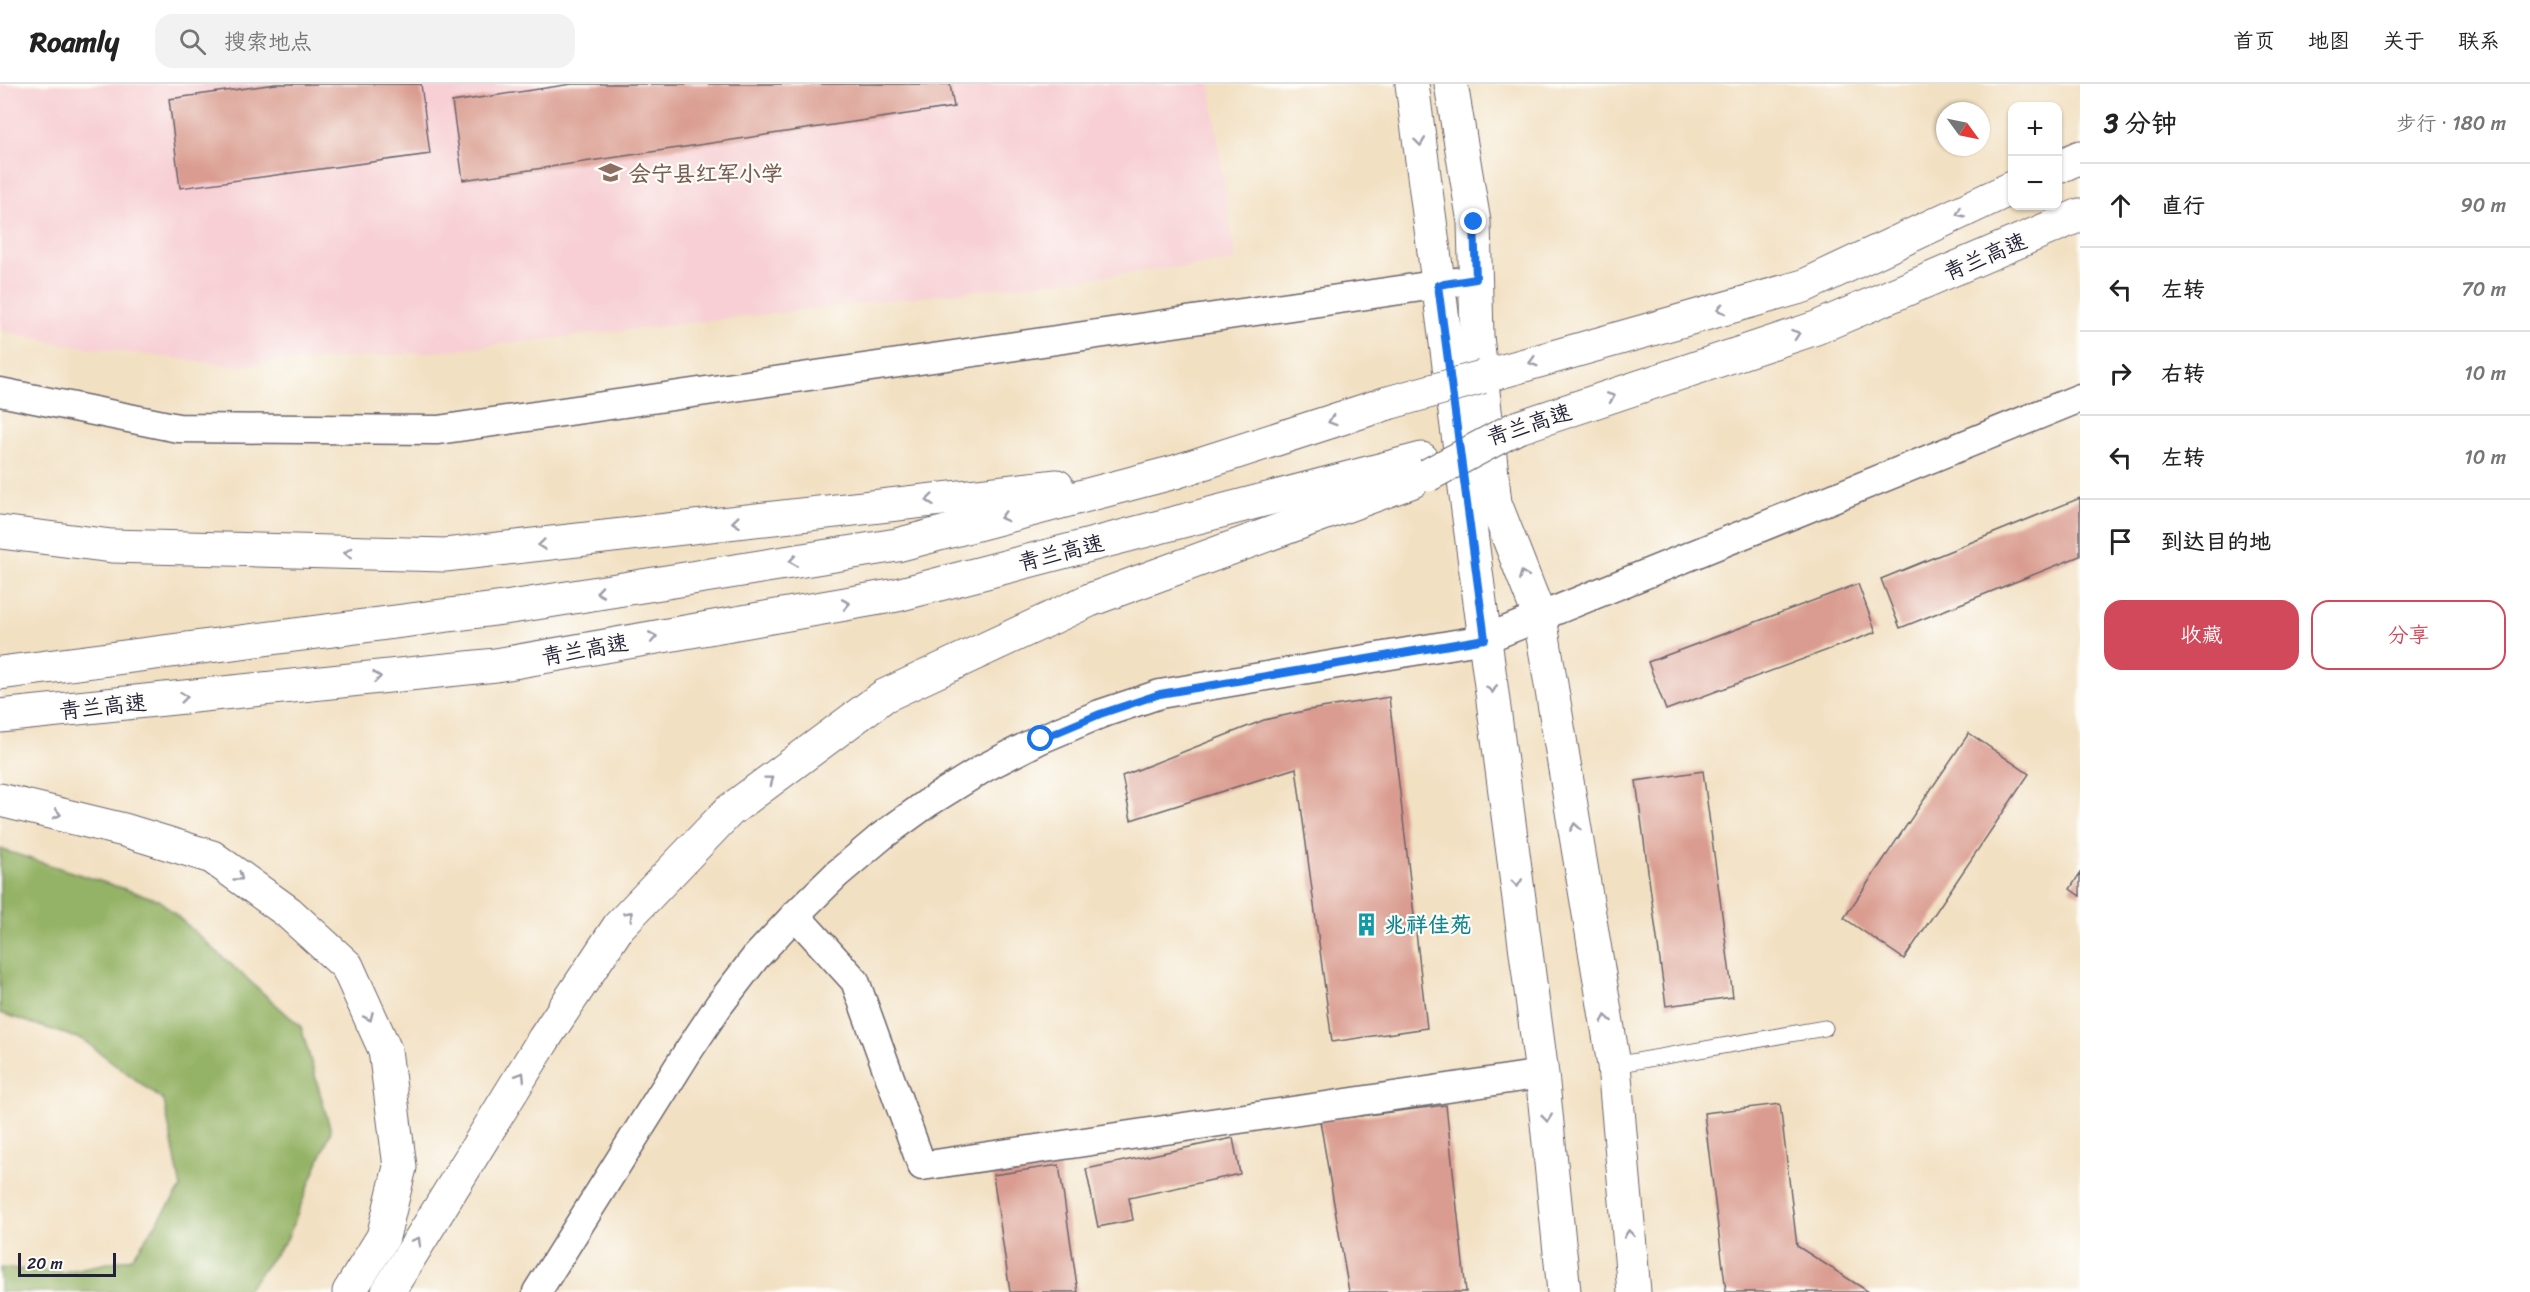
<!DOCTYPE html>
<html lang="zh">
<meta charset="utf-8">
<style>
:root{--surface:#fff;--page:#f2f2f2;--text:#222;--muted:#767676;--line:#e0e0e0;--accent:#d1495b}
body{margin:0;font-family:Sriracha,"LXGW WenKai TC",sans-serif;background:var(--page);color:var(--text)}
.controls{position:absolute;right:18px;top:18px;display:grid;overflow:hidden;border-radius:12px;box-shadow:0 2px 4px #0004}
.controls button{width:54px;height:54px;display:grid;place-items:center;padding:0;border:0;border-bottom:2px solid var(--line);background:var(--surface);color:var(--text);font:30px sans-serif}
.compass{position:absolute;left:1936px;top:18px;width:54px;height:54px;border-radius:50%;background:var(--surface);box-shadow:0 2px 4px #0004;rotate:123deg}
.scale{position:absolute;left:18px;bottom:15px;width:98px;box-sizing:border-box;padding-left:6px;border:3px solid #22223b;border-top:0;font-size:16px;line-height:21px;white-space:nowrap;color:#22223b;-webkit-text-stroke:4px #fdfcf7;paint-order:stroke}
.stop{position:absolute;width:18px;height:18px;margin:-14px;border:4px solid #1a73e8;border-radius:50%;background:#fff}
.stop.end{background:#1a73e8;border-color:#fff;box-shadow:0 2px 6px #0008}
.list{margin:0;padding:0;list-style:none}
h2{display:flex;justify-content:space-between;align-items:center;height:78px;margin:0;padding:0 24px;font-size:26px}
h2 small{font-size:20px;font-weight:400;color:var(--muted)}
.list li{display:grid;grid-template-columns:39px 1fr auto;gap:18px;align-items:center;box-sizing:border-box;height:84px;padding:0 24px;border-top:2px solid var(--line)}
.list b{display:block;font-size:22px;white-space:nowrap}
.list em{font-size:20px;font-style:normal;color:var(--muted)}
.actions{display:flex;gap:12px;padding:18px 24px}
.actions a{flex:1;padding:14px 0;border:2px solid var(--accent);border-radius:18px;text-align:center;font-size:21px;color:var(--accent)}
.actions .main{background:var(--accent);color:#fff}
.icon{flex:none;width:33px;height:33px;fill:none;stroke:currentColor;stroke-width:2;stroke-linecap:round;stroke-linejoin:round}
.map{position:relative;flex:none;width:2080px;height:1208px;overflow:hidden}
header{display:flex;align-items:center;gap:36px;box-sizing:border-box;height:84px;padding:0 30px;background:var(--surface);border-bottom:2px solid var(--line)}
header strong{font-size:28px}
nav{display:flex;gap:33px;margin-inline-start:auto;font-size:21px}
.search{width:420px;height:54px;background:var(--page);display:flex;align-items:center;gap:15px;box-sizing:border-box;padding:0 21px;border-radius:18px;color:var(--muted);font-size:22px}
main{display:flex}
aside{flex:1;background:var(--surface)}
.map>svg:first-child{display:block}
</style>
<header>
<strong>Roamly</strong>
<div class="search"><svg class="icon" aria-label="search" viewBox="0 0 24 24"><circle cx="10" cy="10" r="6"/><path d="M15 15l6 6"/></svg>搜索地点</div>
<nav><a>首页</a><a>地图</a><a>关于</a><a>联系</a></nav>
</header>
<main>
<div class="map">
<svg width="2080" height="1208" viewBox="0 0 2080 1208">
<rect width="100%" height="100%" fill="#fdfcf7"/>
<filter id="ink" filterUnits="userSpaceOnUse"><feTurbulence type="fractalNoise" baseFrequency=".0167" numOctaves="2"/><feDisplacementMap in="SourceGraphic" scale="12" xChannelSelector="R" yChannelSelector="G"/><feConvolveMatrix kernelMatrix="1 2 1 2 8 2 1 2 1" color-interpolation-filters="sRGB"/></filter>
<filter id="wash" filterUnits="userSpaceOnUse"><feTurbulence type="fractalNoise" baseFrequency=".008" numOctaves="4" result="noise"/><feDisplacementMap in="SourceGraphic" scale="24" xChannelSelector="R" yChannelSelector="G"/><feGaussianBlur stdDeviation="1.35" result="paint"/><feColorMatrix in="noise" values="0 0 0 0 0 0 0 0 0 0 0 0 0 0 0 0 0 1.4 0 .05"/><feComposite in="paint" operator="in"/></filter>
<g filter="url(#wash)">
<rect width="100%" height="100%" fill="#f2e0c2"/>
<polygon fill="#f7cfd4" points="0,0 1210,0 1235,177 433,268 235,282 61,260 0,246"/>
<polygon fill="#95b366" stroke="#5c6a50" stroke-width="1.5" points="0,765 159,816 301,943 331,1047 287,1155 245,1208 0,1208 0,1184 63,1188 132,1174 181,1104 164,1017 83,956 0,929"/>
<g id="blocks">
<g fill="#da9c90">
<polygon points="276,0 421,0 430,70 180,104 169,15"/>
<polygon points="572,0 950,0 954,23 463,96 452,18"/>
<polygon points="2080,414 2080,472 1900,544 1881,495"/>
<polygon points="1858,500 1876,548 1666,626 1648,578"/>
<polygon points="1389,613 1427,944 1332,958 1296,684 1131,736 1122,692 1264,636 1309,626"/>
<polygon points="1969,649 2029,690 1904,875 1844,834"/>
<polygon points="1703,687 1733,913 1666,922 1636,697"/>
<polygon points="2080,789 2080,812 2070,805"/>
<polygon points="1780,1020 1797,1162 1869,1208 1726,1208 1704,1029"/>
<polygon points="1446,1021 1466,1208 1349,1208 1320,1037"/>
<polygon points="1233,1054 1240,1090 1129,1114 1133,1136 1098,1143 1086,1085"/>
<polygon points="1059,1081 1078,1208 1010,1208 993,1091"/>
</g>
</g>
</g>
<g filter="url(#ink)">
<use href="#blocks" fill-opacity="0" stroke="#6b646a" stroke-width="1.5"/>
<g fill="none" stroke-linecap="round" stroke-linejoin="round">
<defs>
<polyline id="service" points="1614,981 1825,944"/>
<g id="minor">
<polyline points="0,308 178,344 438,346 1476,195"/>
<polyline points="795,831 855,897 922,1082 1542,990"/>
<polyline points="537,1208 687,969 719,921 755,874 795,831 837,790 882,752 929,718 984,684 1041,655 1100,630 1160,610 1485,555 2080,314"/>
</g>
<g id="secondary">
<polyline points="1412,0 1542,990 1564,1208"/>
<polyline points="1451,0 1474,138 1477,252 1495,419 1540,534 1614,981 1634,1208"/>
</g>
<g id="motorway">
<polyline points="2058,83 2080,73"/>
<polyline points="1482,293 1804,202 2012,104"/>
<polyline points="1516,344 1816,244 2080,131"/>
<polyline points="0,448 112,462 445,471 1057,402"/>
<polyline points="0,589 511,523 897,461 1175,388 1388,319"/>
<polyline points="0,632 496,581 897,511 1422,375"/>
<polyline points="0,716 124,746 212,773 288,828 347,882 385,966 400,1083 383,1153 349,1208"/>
<polyline points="388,1208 544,955 619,842 729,727 884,612 1090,516 1413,397"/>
</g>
</defs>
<use href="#service" stroke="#6b646a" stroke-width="17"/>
<use href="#minor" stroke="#6b646a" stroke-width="31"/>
<use href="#secondary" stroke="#6b646a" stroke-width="35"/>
<use href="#motorway" stroke="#6b646a" stroke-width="35"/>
<use href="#service" stroke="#fff" stroke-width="15"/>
<use href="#minor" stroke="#fff" stroke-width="28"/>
<use href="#secondary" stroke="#fff" stroke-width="33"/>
<use href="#motorway" stroke="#fff" stroke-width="33"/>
<defs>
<g id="motorway-bridge">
<polyline points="1388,319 1482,293"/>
<polyline points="1428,391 1516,344"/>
</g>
</defs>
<use href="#motorway-bridge" stroke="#6b646a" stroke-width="35" stroke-linecap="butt"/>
<use href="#motorway-bridge" stroke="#fff" stroke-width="33"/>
</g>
<defs><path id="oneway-chevron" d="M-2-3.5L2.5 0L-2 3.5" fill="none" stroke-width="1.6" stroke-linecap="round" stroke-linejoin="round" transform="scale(1.5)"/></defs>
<g stroke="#9c9ca7">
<use href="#oneway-chevron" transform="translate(1420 58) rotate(83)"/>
<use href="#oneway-chevron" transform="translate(1960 129) rotate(155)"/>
<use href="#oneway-chevron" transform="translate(1721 225) rotate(164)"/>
<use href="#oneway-chevron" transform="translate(1796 250) rotate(-19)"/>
<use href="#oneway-chevron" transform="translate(1533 278) rotate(164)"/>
<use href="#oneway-chevron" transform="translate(1611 313) rotate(-19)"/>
<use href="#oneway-chevron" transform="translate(1332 337) rotate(162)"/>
<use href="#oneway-chevron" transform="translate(930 416) rotate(174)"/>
<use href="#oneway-chevron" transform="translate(1004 433) rotate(165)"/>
<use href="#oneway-chevron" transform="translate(736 438) rotate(174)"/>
<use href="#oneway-chevron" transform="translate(542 461) rotate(174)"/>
<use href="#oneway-chevron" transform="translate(348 469) rotate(-178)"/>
<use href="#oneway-chevron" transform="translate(793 477) rotate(171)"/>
<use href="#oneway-chevron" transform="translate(1523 491) rotate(-111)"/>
<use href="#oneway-chevron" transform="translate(600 508) rotate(171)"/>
<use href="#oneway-chevron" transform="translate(846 520) rotate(-10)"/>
<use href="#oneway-chevron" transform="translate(653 553) rotate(-10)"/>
<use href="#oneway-chevron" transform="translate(377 593) rotate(-6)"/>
<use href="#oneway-chevron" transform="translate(1492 605) rotate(83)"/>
<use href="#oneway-chevron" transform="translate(184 613) rotate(-6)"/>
<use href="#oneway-chevron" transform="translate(770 696) rotate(-37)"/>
<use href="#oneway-chevron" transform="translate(57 730) rotate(13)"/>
<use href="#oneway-chevron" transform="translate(1575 743) rotate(-99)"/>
<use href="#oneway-chevron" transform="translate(239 793) rotate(36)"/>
<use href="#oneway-chevron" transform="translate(1517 799) rotate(83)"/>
<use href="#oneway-chevron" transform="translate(629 831) rotate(-46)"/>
<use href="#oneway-chevron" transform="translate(369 933) rotate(66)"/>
<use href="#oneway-chevron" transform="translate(1606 935) rotate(-99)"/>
<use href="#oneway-chevron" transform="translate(521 992) rotate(-58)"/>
<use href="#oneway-chevron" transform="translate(1547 1034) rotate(84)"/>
<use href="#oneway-chevron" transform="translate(1629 1150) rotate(-95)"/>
<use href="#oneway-chevron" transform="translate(417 1157) rotate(-59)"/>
</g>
</g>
<g fill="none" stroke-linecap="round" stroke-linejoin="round" filter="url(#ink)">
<polyline stroke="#1a73e8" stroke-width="8" points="1041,655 1100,630 1160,610 1485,555 1438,201 1476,195 1474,138"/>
</g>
<defs>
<symbol id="school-bare" viewBox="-9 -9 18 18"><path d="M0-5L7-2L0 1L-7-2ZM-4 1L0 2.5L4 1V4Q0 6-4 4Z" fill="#8d6e63" stroke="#fdfcf7" stroke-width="2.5" paint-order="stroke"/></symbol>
<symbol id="building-bare" viewBox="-9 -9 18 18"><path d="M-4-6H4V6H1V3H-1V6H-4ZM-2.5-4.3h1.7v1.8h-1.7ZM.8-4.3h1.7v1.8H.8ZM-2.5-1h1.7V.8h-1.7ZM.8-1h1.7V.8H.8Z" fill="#0f9aa8" stroke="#fdfcf7" stroke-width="2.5" paint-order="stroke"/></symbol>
</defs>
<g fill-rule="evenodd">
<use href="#school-bare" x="594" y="72" width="33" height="33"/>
<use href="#building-bare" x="1350" y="824" width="33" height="33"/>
</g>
<g text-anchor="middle" stroke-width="4.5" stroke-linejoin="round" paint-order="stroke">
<g font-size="22" font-weight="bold" fill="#785e54" stroke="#fdfcf7" text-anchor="start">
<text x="629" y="97">会宁县红军小学</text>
</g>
<g font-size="22" fill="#22223b" stroke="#fdfcf7">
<text transform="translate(1985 172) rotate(-23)" y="8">青兰高速</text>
<text transform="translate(1529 340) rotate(-18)" y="8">青兰高速</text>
<text transform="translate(1061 468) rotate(-14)" y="8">青兰高速</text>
<text transform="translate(585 565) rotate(-10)" y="8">青兰高速</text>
<text transform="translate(103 622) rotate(-6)" y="8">青兰高速</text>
</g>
<g font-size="22" font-weight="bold" fill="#0d838f" stroke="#fdfcf7" text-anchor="start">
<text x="1384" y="848">兆祥佳苑</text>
</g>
</g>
</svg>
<div class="controls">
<button>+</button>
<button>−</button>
</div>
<svg class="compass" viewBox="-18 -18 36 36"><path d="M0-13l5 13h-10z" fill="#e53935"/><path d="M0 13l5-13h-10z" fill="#767676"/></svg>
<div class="scale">20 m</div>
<div class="stop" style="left:1041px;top:655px"></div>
<div class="stop end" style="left:1474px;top:138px"></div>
</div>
<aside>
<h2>3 分钟<small>步行 · 180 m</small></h2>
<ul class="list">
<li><svg class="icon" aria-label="ahead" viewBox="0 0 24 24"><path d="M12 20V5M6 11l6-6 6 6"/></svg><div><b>直行</b></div><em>90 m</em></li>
<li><svg class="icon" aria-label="left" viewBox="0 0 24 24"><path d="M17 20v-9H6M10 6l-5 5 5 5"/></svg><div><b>左转</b></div><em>70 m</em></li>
<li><svg class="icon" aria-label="right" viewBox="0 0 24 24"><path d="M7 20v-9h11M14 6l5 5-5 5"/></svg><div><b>右转</b></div><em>10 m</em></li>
<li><svg class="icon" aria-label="left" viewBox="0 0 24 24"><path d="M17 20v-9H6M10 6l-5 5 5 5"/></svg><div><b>左转</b></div><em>10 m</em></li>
<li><svg class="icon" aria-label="arrive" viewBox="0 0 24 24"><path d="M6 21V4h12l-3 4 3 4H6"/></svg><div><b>到达目的地</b></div></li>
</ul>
<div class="actions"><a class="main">收藏</a><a>分享</a></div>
</aside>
</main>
